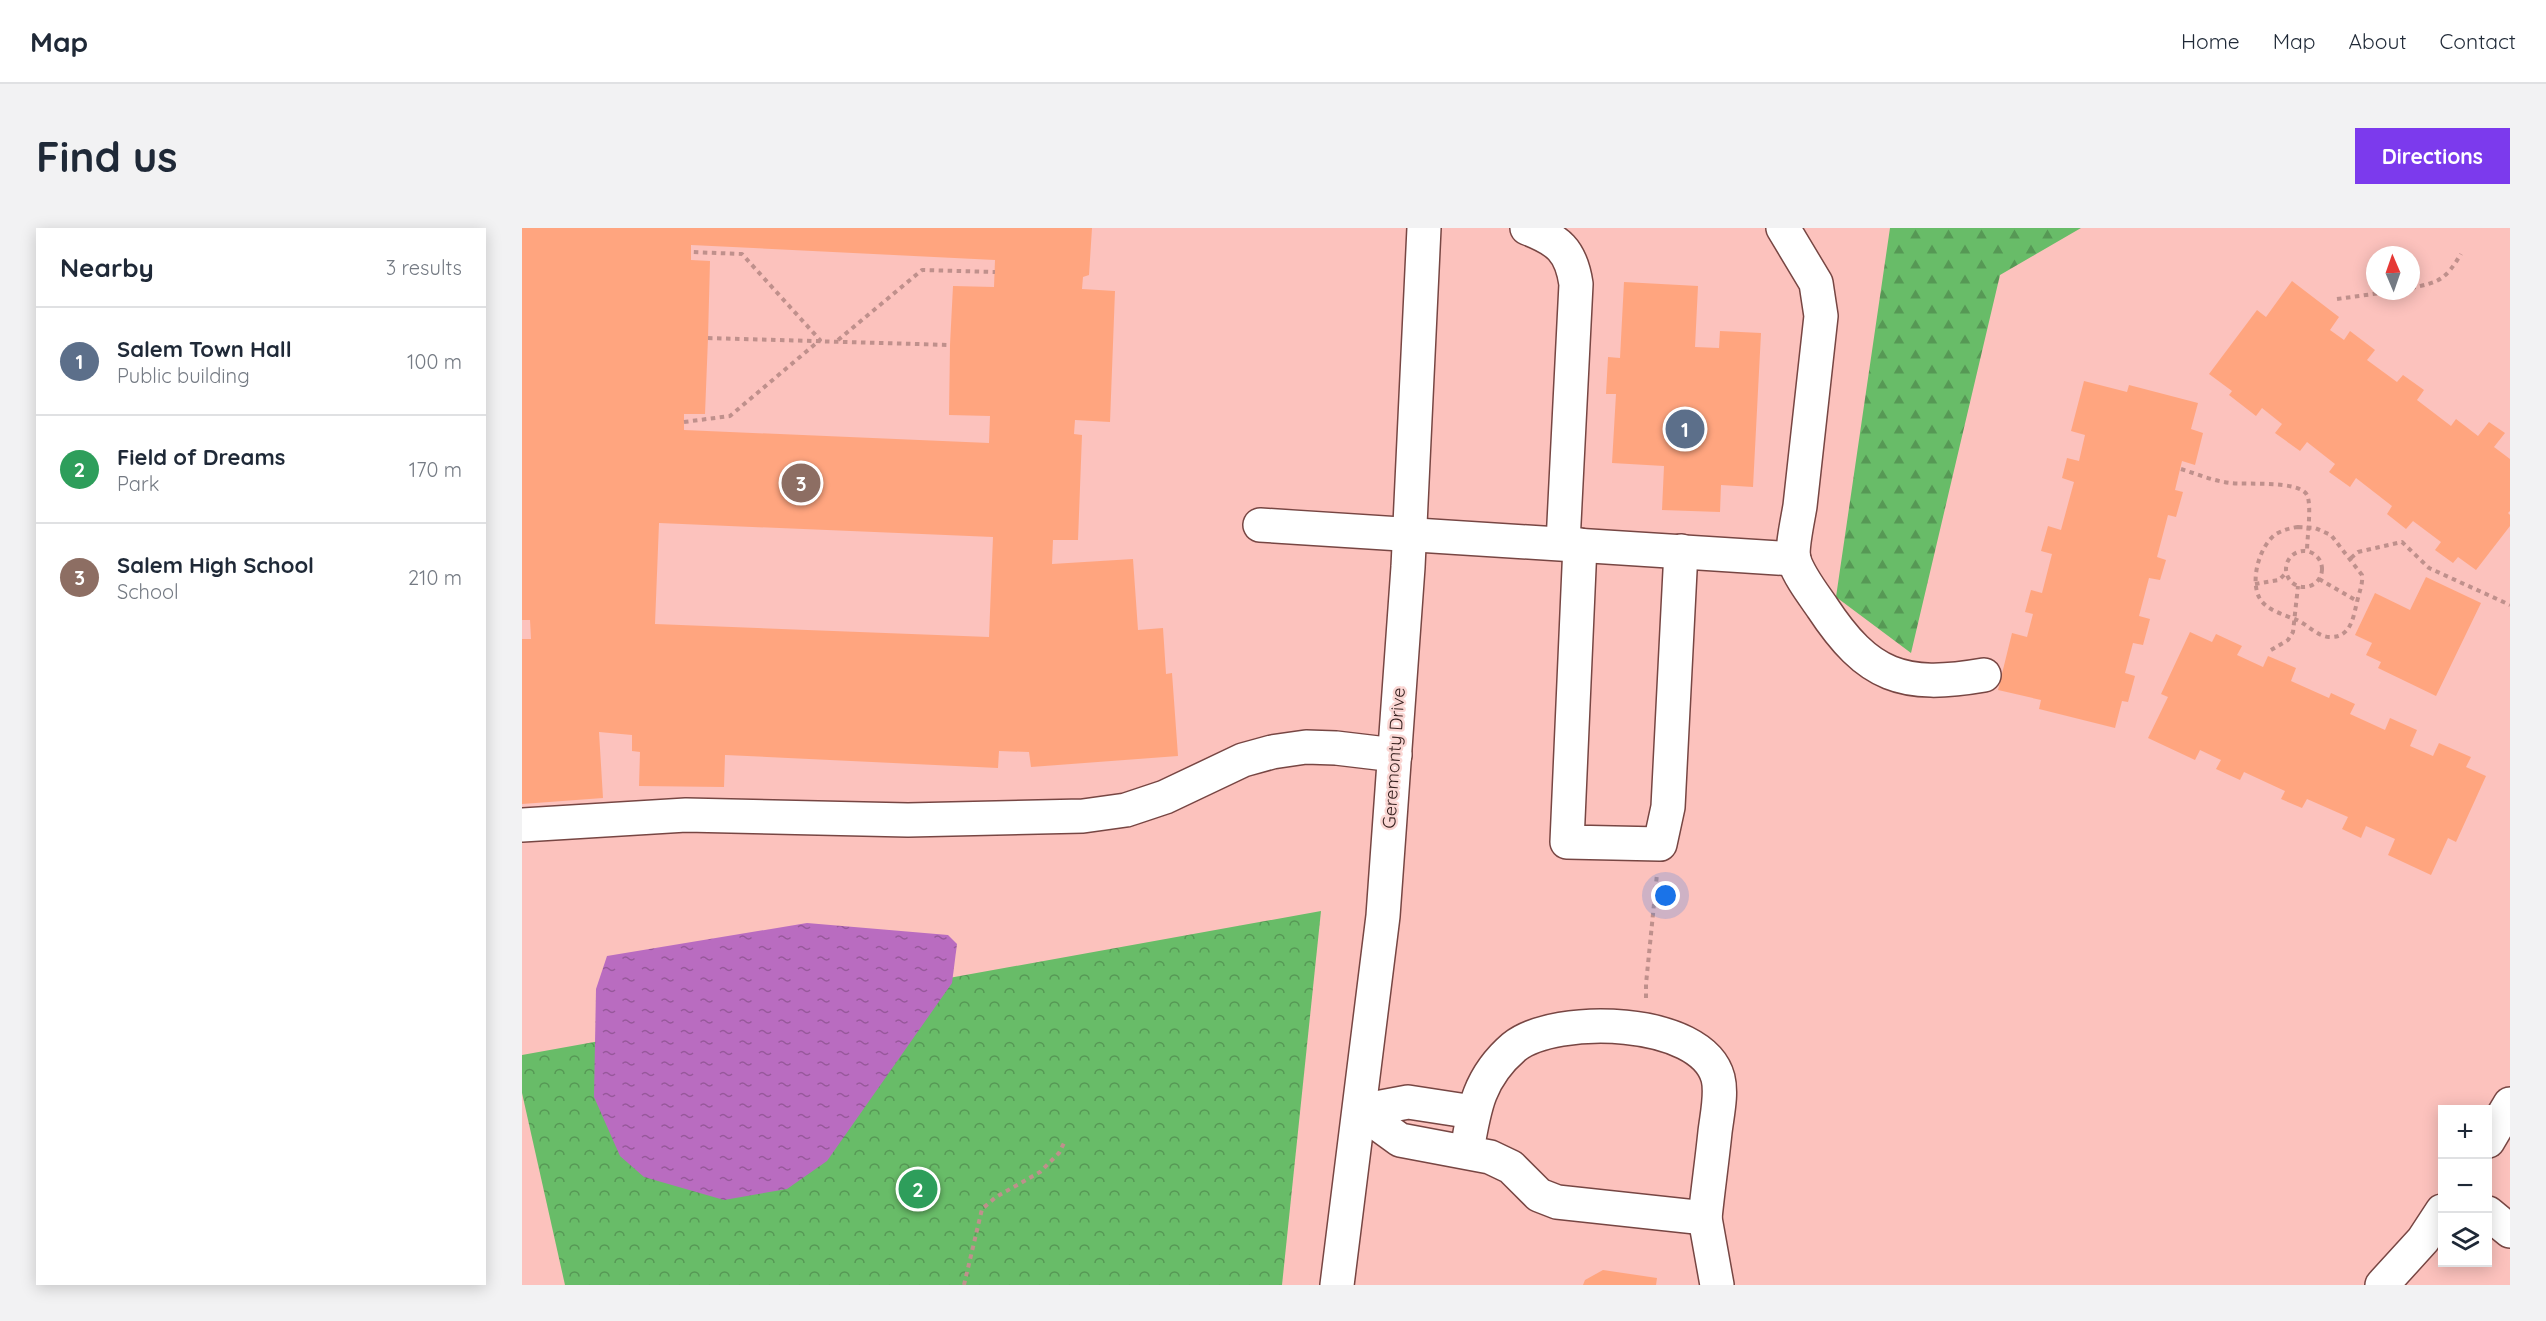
<!DOCTYPE html>
<meta charset="utf-8">
<style>
:root{--surface:#fff;--page:#f2f2f3;--text:#1f2937;--muted:#747a83;--line:#e0e1e3;--accent:#7c3aed}
body{margin:0;font-family:Quicksand,sans-serif;background:var(--page);color:var(--text)}
.controls{position:absolute;right:18px;bottom:18px;display:grid;overflow:hidden;border-radius:0px;box-shadow:0 3px 15px #0003}
.controls button{width:54px;height:54px;display:grid;place-items:center;padding:0;border:0;border-bottom:2px solid var(--line);background:var(--surface);color:var(--text);font:30px sans-serif}
.compass{position:absolute;left:1844px;top:18px;width:54px;height:54px;border-radius:50%;background:var(--surface);box-shadow:0 3px 15px #0003;rotate:358deg}
.you{position:absolute;left:1144px;top:668px;width:21px;height:21px;margin:-15px;border:4px solid #fff;border-radius:50%;background:#1a73e8;box-shadow:0 0 0 9px #1a73e833}
.badge{display:grid;place-items:center;width:39px;height:39px;border-radius:50%;background:var(--accent);color:#fff;font-size:20px;font-weight:700}
.pin{position:absolute;translate:-50% -50%;border:3px solid #fff;box-shadow:0 2px 6px #0006}
.list{margin:0;padding:0;list-style:none}
h2{display:flex;justify-content:space-between;align-items:center;height:78px;margin:0;padding:0 24px;font-size:26px}
h2 small{font-size:20px;font-weight:400;color:var(--muted)}
.list li{display:grid;grid-template-columns:39px 1fr auto;gap:18px;align-items:center;box-sizing:border-box;height:108px;padding:0 24px;border-top:2px solid var(--line)}
.list b{display:block;font-size:22px;white-space:nowrap}
.list p{margin:0;font-size:20px;white-space:nowrap;color:var(--muted)}
.list em{font-size:20px;font-style:normal;color:var(--muted)}
.icon{flex:none;width:33px;height:33px;fill:none;stroke:currentColor;stroke-width:2;stroke-linecap:round;stroke-linejoin:round}
.map{position:relative;flex:none;width:1988px;height:1057px;overflow:hidden;border-radius:0px}
header{display:flex;align-items:center;gap:36px;box-sizing:border-box;height:84px;padding:0 30px;background:var(--surface);border-bottom:2px solid var(--line)}
header strong{font-size:28px}
nav{display:flex;gap:33px;margin-inline-start:auto;font-size:21px}
.intro{display:flex;align-items:center;justify-content:space-between;box-sizing:border-box;height:144px;padding:0 36px}
h1{margin:0;font-size:42px}
.button{padding:15px 27px;border-radius:0px;background:var(--accent);color:#fff;font-size:21px;font-weight:700}
main{display:flex;gap:36px;padding:0 36px}
aside{flex:1;background:var(--surface);border-radius:0px;box-shadow:0 3px 15px #0003}
.map>svg:first-child{display:block}
</style>
<header>
<strong>Map</strong>
<nav><a>Home</a><a>Map</a><a>About</a><a>Contact</a></nav>
</header>
<div class="intro"><h1>Find us</h1><a class="button">Directions</a></div>
<main>
<aside>
<h2>Nearby<small>3 results</small></h2>
<ul class="list">
<li><span class="badge" style="background:#5c6f8a">1</span><div><b>Salem Town Hall</b><p>Public building</p></div><em>100 m</em></li>
<li><span class="badge" style="background:#2e9e5b">2</span><div><b>Field of Dreams</b><p>Park</p></div><em>170 m</em></li>
<li><span class="badge" style="background:#8d6e63">3</span><div><b>Salem High School</b><p>School</p></div><em>210 m</em></li>
</ul>
</aside>
<div class="map">
<svg width="1988" height="1057" viewBox="0 0 1988 1057">
<defs>
<pattern id="forest-firs" width="22" height="20" patternUnits="userSpaceOnUse" patternTransform="scale(1.5)"><rect width="22" height="20" fill="#68bc68"/><path d="M5 1l3.5 6h-7zM16 11l3.5 6h-7z" fill="#569855"/></pattern>
<pattern id="park-crowns" width="20" height="18" patternUnits="userSpaceOnUse" patternTransform="scale(1.5)"><rect width="20" height="18" fill="#68bc68"/><path d="M2 6a3 3 0 1 1 6 0M12 15a3 3 0 1 1 6 0" fill="none" stroke="#569855"/></pattern>
<pattern id="water-ripples" width="26" height="14" patternUnits="userSpaceOnUse" patternTransform="scale(1.5)"><rect width="26" height="14" fill="#b96cc0"/><path d="M2 4q2-2 4 0t4 0M15 11q2-2 4 0t4 0" fill="none" stroke="#97589b"/></pattern>
</defs>
<rect width="100%" height="100%" fill="#fcc2bd"/>
<polygon fill="url(#forest-firs)" points="1368,0 1559,0 1478,47 1389,425 1314,369"/>
<polygon fill="url(#park-crowns)" points="799,683 760,1057 43,1057 0,865 0,827"/>
<polygon fill="url(#water-ripples)" points="285,695 426,707 435,716 430,755 305,933 265,961 202,972 122,949 98,928 72,869 74,761 85,728"/>
<g fill="#ffa57f" fill-rule="evenodd">
<path d="M0,0H570L567,47L561,49L560,61L593,63L588,194L553,192L552,206L560,207L556,312H531L530,336L611,331L616,402L641,400L644,446L650,445L656,528L509,539L507,524L477,523L476,540L203,527L202,559L117,558L118,524L110,523V507L77,504L81,570L0,576V411H9L8,392H0ZM169,17L473,32L472,59L431,58L428,117L427,187L468,188L467,215L162,202V186H183L186,110L188,33L169,32ZM137,295L471,309L467,409L133,396Z"/>
<polygon points="1770,53 1817,89 1808,102 1822,112 1828,103 1853,122 1845,132 1875,154 1881,147 1902,162 1895,172 1929,198 1934,191 1956,208 1967,194 1983,205 1972,219 1988,231 1988,283 1986,285 1988,287 1988,298 1954,342 1936,329 1931,335 1913,322 1919,314 1891,293 1884,301 1865,286 1870,278 1834,250 1828,259 1807,244 1813,236 1785,214 1778,223 1753,205 1760,196 1740,180 1734,188 1707,167 1710,163 1687,146 1735,82 1744,89"/>
<polygon points="1102,54 1176,58 1173,119 1197,120 1198,103 1239,105 1231,259 1199,257 1198,284 1140,282 1142,238 1090,235 1094,166 1084,166 1086,129 1098,130"/>
<polygon points="1562,153 1605,164 1607,157 1676,175 1669,201 1681,205 1673,237 1660,233 1653,262 1661,264 1654,289 1646,287 1635,329 1644,332 1638,352 1627,350 1617,388 1628,391 1621,417 1611,415 1603,445 1613,448 1606,474 1600,473 1593,500 1517,481 1519,472 1476,462 1490,405 1505,409 1511,386 1503,384 1509,362 1520,365 1530,326 1519,323 1526,298 1539,302 1552,254 1540,250 1545,230 1557,233 1563,207 1549,203"/>
<polygon points="1904,349 1959,375 1914,468 1856,440 1859,434 1844,427 1850,415 1833,407 1853,365 1888,382"/>
<polygon points="1668,404 1690,414 1694,406 1720,418 1715,427 1741,439 1746,428 1774,440 1769,453 1807,470 1809,465 1833,476 1828,486 1863,502 1868,490 1895,502 1888,518 1911,528 1917,515 1949,529 1944,539 1964,548 1934,614 1926,610 1909,647 1866,627 1873,611 1844,598 1839,610 1820,601 1826,589 1785,571 1780,580 1759,571 1763,563 1722,544 1718,552 1694,541 1699,532 1678,522 1673,532 1626,510 1646,469 1639,466"/>
<polygon points="1081,1042 1135,1050 1134,1057 1061,1057 1063,1052"/>
</g>
<g fill="none" stroke-linecap="round" stroke-linejoin="round">
<defs>
<g id="minor">
<path d="M1005,0C1036,12 1049,22 1054,56L1041,315"/>
<path d="M1261,0L1294,55L1299,88C1292,151 1285,215 1278,278C1276,291 1269,321 1272,332C1277,348 1291,366 1300,379C1346,449 1381,461 1462,447"/>
<polyline points="738,297 1272,331"/>
<polyline points="1058,317 1045,614 1138,616 1146,579 1159,323"/>
<polyline points="0,597 164,587 386,592 561,588 604,582 643,569 721,532 750,524 784,519 814,520 873,527"/>
<path d="M838,883L878,912L968,929L989,939L1017,967L1035,974L1183,990C1186,961 1190,933 1193,904C1195,887 1200,866 1196,850C1180,789 1033,786 992,819C957,849 952,880 945,923"/>
<polyline points="838,883 886,874 951,884"/>
<polyline points="1966,913 1988,876"/>
<polyline points="1966,985 1988,1003"/>
<polyline points="1183,990 1195,1057"/>
<polyline points="815,1057 861,688 886,339 902,0"/>
<polyline points="1860,1057 1901,1012 1920,983"/>
</g>
</defs>
<use href="#minor" stroke="#774643" stroke-width="36"/>
<g stroke="#bf908c" stroke-width="4" stroke-dasharray="4.5 4.5" stroke-linecap="butt">
<path d="M1889,60C1918,54 1923,52 1939,26"/>
<polyline points="1815,71 1873,63"/>
<polyline points="186,110 428,117"/>
<polyline points="316,112 400,42 473,44"/>
<polyline points="162,194 208,188 298,112 220,26 169,24"/>
<path d="M1659,241C1675,246 1691,253 1709,255C1725,257 1777,252 1785,267C1790,277 1785,310 1785,323"/>
<path d="M1776,299L1793,300L1809,307L1840,347C1841,357 1837,364 1835,374C1831,390 1829,410 1807,409C1795,408 1786,397 1775,392C1763,387 1743,382 1737,369C1728,351 1738,317 1754,306C1761,302 1768,300 1776,299Z"/>
<circle cx="1782" cy="341" r="18"/>
<polyline points="1829,330 1836,324 1880,314 1907,340 1988,377"/>
<polyline points="1797,351 1835,373"/>
<polyline points="1733,356 1757,352 1764,345"/>
<polyline points="1749,422 1766,412 1771,404 1776,358"/>
<polyline points="1124,770 1124,756 1135,646"/>
<polyline points="442,1057 460,981 474,969 518,944 537,925 542,915"/>
</g>
<use href="#minor" stroke="#fff" stroke-width="33"/>
</g>
<g text-anchor="middle" stroke-width="5" stroke-linejoin="round" paint-order="stroke">
<g font-size="18" fill="#331e1c" stroke="#fad6d3">
<text transform="translate(872 530) rotate(-86)" y="6">Geremonty Drive</text>
</g>
</g>
</svg>
<div class="controls">
<button>+</button>
<button>−</button>
<button><svg class="icon" aria-label="layers" viewBox="0 0 24 24"><path d="M12 4l9 5-9 5-9-5zM3 14l9 5 9-5"/></svg></button>
</div>
<svg class="compass" viewBox="-18 -18 36 36"><path d="M0-13l5 13h-10z" fill="#e53935"/><path d="M0 13l5-13h-10z" fill="#747a83"/></svg>
<div class="you"></div>
<div class="pin badge" style="left:1163px;top:201px;background:#5c6f8a">1</div>
<div class="pin badge" style="left:396px;top:961px;background:#2e9e5b">2</div>
<div class="pin badge" style="left:279px;top:255px;background:#8d6e63">3</div>
</div>
</main>
